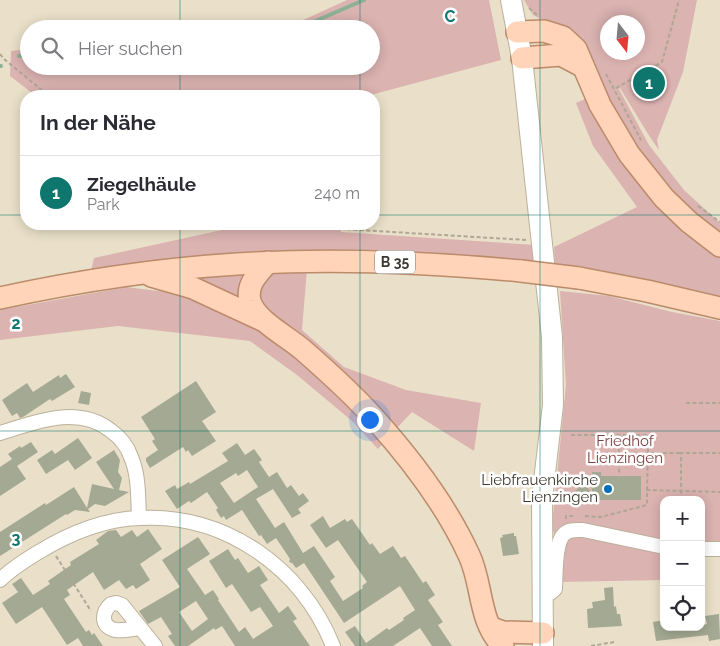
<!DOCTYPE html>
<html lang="de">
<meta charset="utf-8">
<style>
:root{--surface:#fff;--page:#f2f2f3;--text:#2b2b33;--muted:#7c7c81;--line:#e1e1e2;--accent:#0f766e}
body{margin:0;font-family:Raleway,sans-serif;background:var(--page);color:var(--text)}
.controls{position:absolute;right:15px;bottom:15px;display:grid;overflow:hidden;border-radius:10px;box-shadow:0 2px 12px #0003}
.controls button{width:45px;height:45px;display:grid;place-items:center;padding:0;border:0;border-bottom:1px solid var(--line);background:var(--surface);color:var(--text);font:25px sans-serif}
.compass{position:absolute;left:600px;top:15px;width:45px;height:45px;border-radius:50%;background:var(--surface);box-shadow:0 2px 12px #0003;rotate:164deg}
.you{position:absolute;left:369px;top:419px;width:18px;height:18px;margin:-12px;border:4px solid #fff;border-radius:50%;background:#1a73e8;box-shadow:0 0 0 8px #1a73e833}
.badge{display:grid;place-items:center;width:32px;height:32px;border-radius:50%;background:var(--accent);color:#fff;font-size:16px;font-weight:700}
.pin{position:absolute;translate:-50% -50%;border:2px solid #fff;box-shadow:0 1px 5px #0006}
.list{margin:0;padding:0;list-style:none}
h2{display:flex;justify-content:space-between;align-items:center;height:65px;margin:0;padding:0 20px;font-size:21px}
h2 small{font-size:16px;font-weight:400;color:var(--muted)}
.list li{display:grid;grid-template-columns:32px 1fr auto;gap:15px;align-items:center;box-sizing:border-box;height:75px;padding:0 20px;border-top:1px solid var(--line)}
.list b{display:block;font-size:19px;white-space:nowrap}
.list p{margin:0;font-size:16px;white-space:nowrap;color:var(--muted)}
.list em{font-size:16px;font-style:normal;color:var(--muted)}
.icon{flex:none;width:28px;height:28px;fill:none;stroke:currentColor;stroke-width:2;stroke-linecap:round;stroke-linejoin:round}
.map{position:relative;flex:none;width:720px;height:646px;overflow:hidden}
.search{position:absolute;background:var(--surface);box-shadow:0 2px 12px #0003;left:20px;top:20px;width:360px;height:55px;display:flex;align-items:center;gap:12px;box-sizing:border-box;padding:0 18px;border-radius:28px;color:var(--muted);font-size:19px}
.panel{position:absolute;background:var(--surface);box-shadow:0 2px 12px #0003;left:20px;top:90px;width:360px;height:140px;border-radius:20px}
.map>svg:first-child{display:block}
</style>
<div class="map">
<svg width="720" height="646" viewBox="0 0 720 646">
<rect width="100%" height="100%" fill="#eae0c9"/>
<g fill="#dbb3b1" fill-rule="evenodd">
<polygon points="347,0 489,0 501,60 367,96 36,96 10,76 11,51 29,49 29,66 371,66 371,29 230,29 301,21"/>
<path d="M524,0H697L683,72L657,140L659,150L648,134L620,88L619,89L649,145L684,190L720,223V240L694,216L644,160L554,26L533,15ZM608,22H638V52H608Z"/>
<polygon points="585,99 607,136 720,256 720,301 555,267 554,247 637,207 593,146 576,103"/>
<polygon points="236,224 340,224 341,232 535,245 536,266 90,275 94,258 231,228"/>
<polygon points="307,269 302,330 344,367 406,390 481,403 474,451 412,412 395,430 267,312 258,299 259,283 273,272"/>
<polygon points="245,274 238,296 195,278 194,277"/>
<path d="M126,287C146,290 172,291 190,297C266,321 330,385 385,441L378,449L352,421L297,375L250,341L118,326L0,340V310Z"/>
<polygon points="560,291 609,296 672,312 720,321 720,543 701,544 701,500 664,500 664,580 559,582 560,555 552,526 566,385"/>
</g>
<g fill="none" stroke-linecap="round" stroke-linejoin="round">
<g stroke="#8eb196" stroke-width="4">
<polyline points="297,29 364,0"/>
<polyline points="19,56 29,56"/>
<polyline points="0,66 1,66"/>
</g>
</g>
<g fill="#a3a992" fill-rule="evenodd">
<polygon points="66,374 75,387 52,401 50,399 23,417 20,418 17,413 12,416 2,400 27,383 33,392 59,375 60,378"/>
<polygon points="196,381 216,412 202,421 216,441 192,456 188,450 186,452 183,447 150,468 146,461 146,458 158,450 152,441 155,439 141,417"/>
<polygon points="81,391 91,393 89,405 78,403"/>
<polygon points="78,438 92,458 75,470 68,460 46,474 37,460 52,450 55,454"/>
<polygon points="31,442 38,452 17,466 26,479 0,496 0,467 12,459 8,454 20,446 21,448"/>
<path d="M237,443L245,455L254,449L262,460L259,462L269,477L277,472L287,488L291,485L299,496L303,493L309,501L298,509L301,513L292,518L273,489L256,499L275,528L284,522L303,553L314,546L335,577L330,581L343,601L363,588L362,586L367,582L338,540L326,548L310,525L323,516L330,528L345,519L347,522L352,519L370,545L372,543L380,554L393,546L401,558L405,556L423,583L426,581L435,595L428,600L443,622L438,625L452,646H432L420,628L393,646H355L345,632L355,626L366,643L387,628L389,630L404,620L403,618L415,610L400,586L344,623L304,563L296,568L292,563L289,562L290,559L276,538L267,544L261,535L259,536L242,510L226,520L224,516L221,518L216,510L218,508L207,492L191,503L189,501L177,509L165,491L175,485L177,489L189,482L190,484L228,461L222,453ZM247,470L258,487L234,503L220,483L236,473L238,476Z"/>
<polygon points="114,450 120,460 118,472 122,478 119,490 129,492 105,506 95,504 88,509 90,512 75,510 67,515 66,514 0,556 0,532 45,503 46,505 74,487 87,508 92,484 114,489 96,462"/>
<polygon points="592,472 601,472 601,476 641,476 641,500 582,500 571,494 584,484 592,493"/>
<polygon points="148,529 162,549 140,564 150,580 136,589 133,585 126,589 119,580 104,590 93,572 67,590 70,595 64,599 86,632 89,630 92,635 94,633 103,646 83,646 78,638 67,645 42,607 16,624 2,603 18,592 12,584 21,578 33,595 50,584 48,581 71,565 70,562 99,544 96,540 108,531 116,530 121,537 132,530 137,537"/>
<polygon points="514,533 514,536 516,536 519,554 503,556 500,538 503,537 502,535"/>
<path d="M198,537L210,554L187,569L205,595L213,590L219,599L218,600L239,632L245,627L253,639L273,626L260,607L251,612L232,584L226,588L216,572L209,561L228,549L235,560L238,558L248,573L259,566L268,580L260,585L279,613L288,606L297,619L293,621L310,646H235L222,626L215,630L214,628L188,646H175L168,636L172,634L161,617L148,624L139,611L180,587L162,560ZM196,601L208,619L192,631L179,612Z"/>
<polygon points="613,587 614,607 616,606 617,614 620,614 622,626 588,628 587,609 593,608 592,602 605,600 604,588"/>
<polygon points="719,614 720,639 709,641 708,635 656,641 653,622 664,620 664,627 701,627 701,625 707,624 705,616"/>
</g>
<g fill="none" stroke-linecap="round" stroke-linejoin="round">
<defs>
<g id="street">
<path d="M0,433C36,422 77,405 110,430C120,437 127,445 131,457C139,475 138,498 139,518"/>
<polyline points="701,549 720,549"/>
<path d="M0,580C11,569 24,561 37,553C68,534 103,519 140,518C225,513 302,568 333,646"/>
<path d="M542,595L550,593L555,589C556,576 554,544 564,534C569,529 576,530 583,530L664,547"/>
<path d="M140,628C132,629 122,631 115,630C100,626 102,612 111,604L116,603L122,605L155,646"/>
</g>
<polyline id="secondary" points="511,0 522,58 552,337 553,405 542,498 543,646"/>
<g id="primary">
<polyline points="517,32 544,31 563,37 576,49 600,105 629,154 664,198 689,222 720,246"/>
<polyline points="522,58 561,55 582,66"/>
<path d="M268,262C258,274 246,284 250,301C255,320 288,337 303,350C327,371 352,393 374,418C411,459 446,505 469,555C483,584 478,622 503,646"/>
<polyline points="151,276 193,288 262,320"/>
<polyline points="579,278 647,291 720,308"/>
<path d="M0,298C78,281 157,269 237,264C331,258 426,262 521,271"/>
<polyline points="491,628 503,632 543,633"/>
</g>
</defs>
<use href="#street" stroke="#bbb19b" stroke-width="16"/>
<use href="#secondary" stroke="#bbb19b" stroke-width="22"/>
<use href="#primary" stroke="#bb8b6a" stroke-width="24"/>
<g stroke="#afa795" stroke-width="2" stroke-dasharray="4 2.5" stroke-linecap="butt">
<polyline points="529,8 537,15"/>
<polyline points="0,54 4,59 49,96"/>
<polyline points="606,74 641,140"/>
<polyline points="616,88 662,62 679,0"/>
<polyline points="698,206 720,222"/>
<polyline points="302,224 309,227 526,240"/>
<polyline points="686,403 720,403"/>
<polyline points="571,435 648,435 648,453"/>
<polyline points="619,436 619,473"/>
<polyline points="647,490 648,453 680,453"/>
<polyline points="681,500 681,453 720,453"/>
<polyline points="585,516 601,517 647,505 647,490 720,492"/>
<polyline points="566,519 566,516 573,516"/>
<polyline points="56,556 91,611"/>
<polyline points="591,646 614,642"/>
</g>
<use href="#street" stroke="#fff" stroke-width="14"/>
<use href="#secondary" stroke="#fff" stroke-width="20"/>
<use href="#primary" stroke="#ffd4b9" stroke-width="21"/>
<defs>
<polyline id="primary-bridge" points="521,271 579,278"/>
</defs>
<use href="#primary-bridge" stroke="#bb8b6a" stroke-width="24" stroke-linecap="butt"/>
<use href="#primary-bridge" stroke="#ffd4b9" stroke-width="21"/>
</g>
<path fill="none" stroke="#0f766e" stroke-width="1" stroke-opacity="0.55" d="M180,0V29M360,0V29M540,0V646M180,66V96M360,66V96M0,215H26M374,215H720M180,224V646M360,224V646M0,431H720"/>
<circle fill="#006eb9" stroke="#fff" stroke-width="2" cx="608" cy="489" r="5"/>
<g text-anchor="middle" stroke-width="5" stroke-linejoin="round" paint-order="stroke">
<rect fill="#fff" stroke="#76746d" stroke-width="1" x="375" y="250.5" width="40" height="23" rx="4"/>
<g font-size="14" font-weight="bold" fill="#3c382f">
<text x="395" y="267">B 35</text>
</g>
<g font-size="15" fill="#7f4241" stroke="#fff">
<text x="625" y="446">Friedhof<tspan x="625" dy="17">Lienzingen</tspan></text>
</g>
<g font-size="15" fill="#3c382f" stroke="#fff" text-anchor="end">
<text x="598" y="485">Liebfrauenkirche<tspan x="598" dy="17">Lienzingen</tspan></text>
</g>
</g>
<g font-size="16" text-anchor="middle" font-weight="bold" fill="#0f766e" stroke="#fff" stroke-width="5" stroke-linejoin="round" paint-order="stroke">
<text x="450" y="22">C</text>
<text x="16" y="329">2</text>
<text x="16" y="544">3</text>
</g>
</svg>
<div class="controls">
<button>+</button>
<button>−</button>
<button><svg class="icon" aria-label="locate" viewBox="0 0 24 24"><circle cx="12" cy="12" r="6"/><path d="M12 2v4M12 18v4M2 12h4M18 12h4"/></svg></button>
</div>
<svg class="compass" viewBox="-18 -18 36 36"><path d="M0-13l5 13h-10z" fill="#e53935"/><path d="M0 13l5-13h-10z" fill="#7c7c81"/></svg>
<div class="you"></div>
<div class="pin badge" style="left:649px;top:83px">1</div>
<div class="search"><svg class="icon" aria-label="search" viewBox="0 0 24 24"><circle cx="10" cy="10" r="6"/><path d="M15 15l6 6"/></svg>Hier suchen</div>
<section class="panel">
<h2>In der Nähe<small></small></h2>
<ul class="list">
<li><span class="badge">1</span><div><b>Ziegelhäule</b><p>Park</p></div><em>240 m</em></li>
</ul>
</section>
</div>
